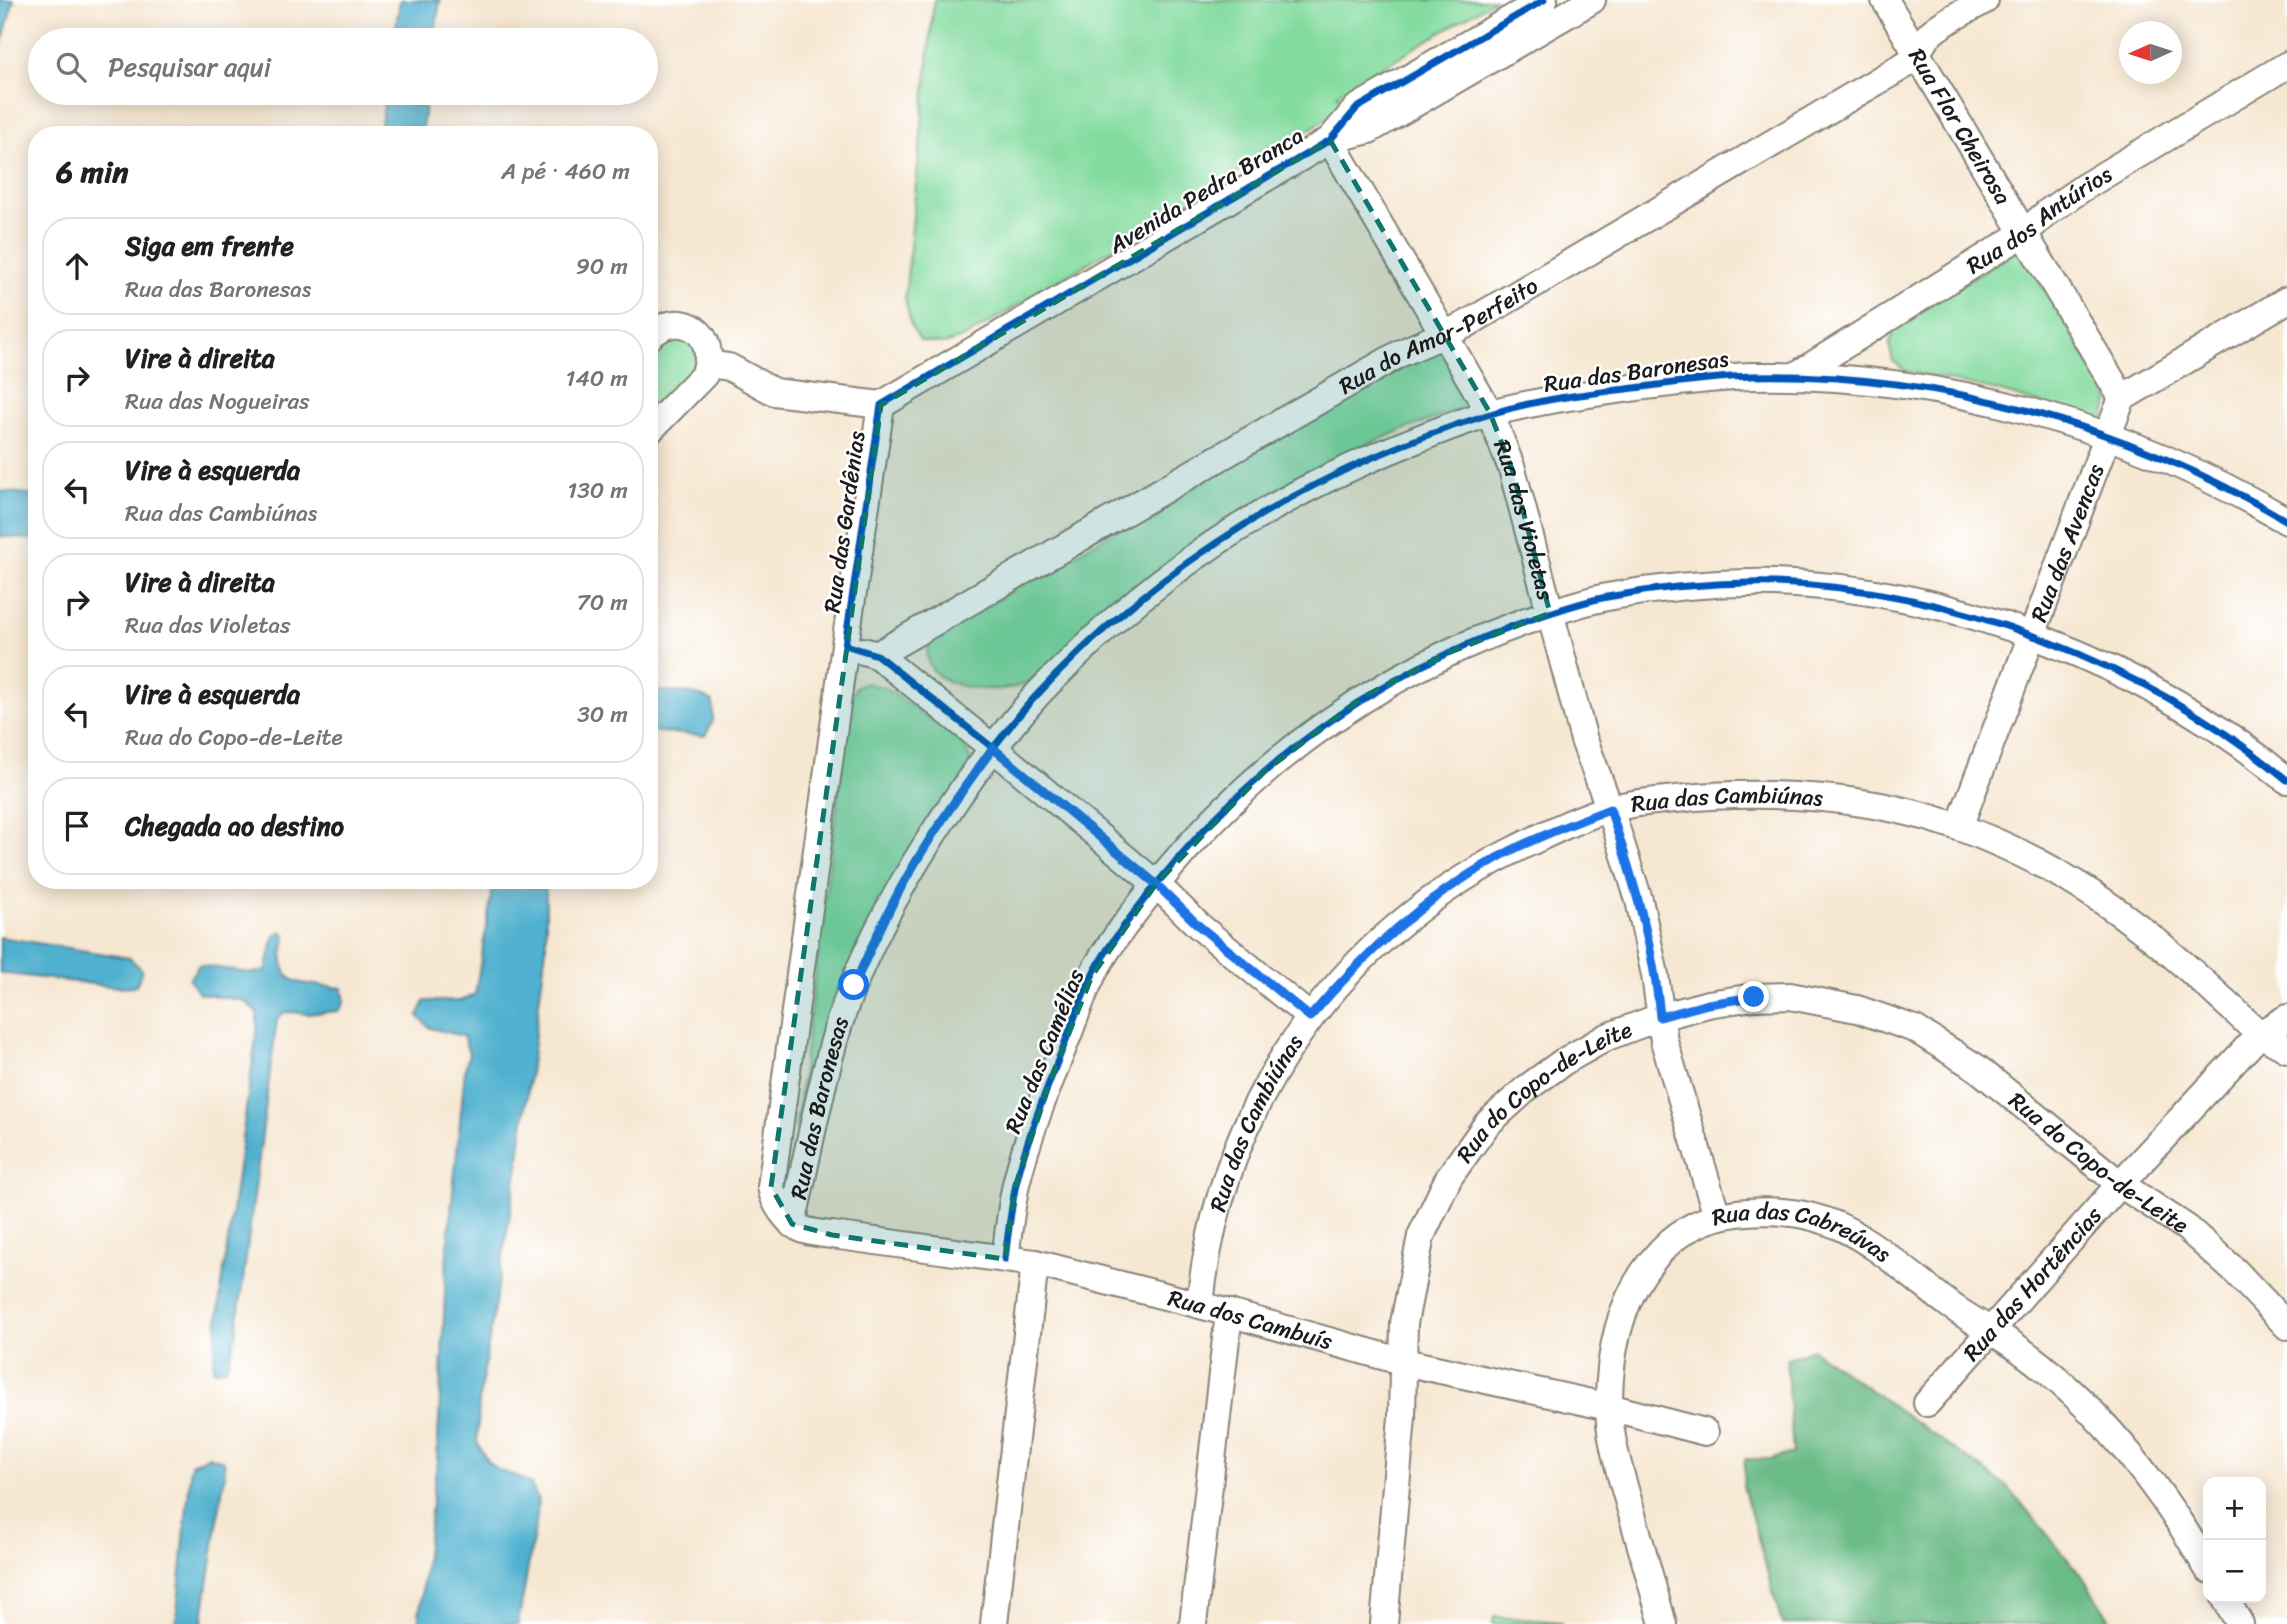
<!DOCTYPE html>
<html lang="pt">
<meta charset="utf-8">
<style>
:root{--surface:#fff;--page:#f6f6f6;--text:#202124;--muted:#757577;--line:#e0e0e0}
body{margin:0;font-family:Sriracha,sans-serif;background:var(--page);color:var(--text)}
.controls{position:absolute;right:21px;bottom:21px;display:grid;overflow:hidden;border-radius:14px;box-shadow:0 4px 18px #0003}
.controls button{width:63px;height:63px;display:grid;place-items:center;padding:0;border:0;border-bottom:2px solid var(--line);background:var(--surface);color:var(--text);font:35px sans-serif}
.compass{position:absolute;left:2119px;top:21px;width:63px;height:63px;border-radius:50%;background:var(--surface);box-shadow:0 4px 18px #0003;rotate:267deg}
.stop{position:absolute;width:21px;height:21px;margin:-16px;border:5px solid #1a73e8;border-radius:50%;background:#fff}
.stop.end{background:#1a73e8;border-color:#fff;box-shadow:0 2px 7px #0008}
.list{margin:0;padding:0;list-style:none}
h2{display:flex;justify-content:space-between;align-items:center;height:91px;margin:0;padding:0 28px;font-size:30px}
h2 small{font-size:23px;font-weight:400;color:var(--muted)}
.list li{display:grid;grid-template-columns:46px 1fr auto;gap:21px;align-items:center;box-sizing:border-box;height:98px;margin:0 14px 14px;padding:0 14px;border:2px solid var(--line);border-radius:28px}
.list b{display:block;font-size:26px;white-space:nowrap}
.list p{margin:0;font-size:23px;white-space:nowrap;color:var(--muted)}
.list em{font-size:23px;font-style:normal;color:var(--muted)}
.icon{flex:none;width:38px;height:38px;fill:none;stroke:currentColor;stroke-width:2;stroke-linecap:round;stroke-linejoin:round}
.map{position:relative;flex:none;width:2287px;height:1624px;overflow:hidden}
.search{position:absolute;background:var(--surface);box-shadow:0 4px 18px #0003;left:28px;top:28px;width:630px;height:77px;display:flex;align-items:center;gap:18px;box-sizing:border-box;padding:0 24px;border-radius:38px;color:var(--muted);font-size:26px}
.panel{position:absolute;background:var(--surface);box-shadow:0 4px 18px #0003;left:28px;top:126px;width:630px;height:763px;border-radius:28px}
.map>svg:first-child{display:block}
</style>
<div class="map">
<svg width="2287" height="1624" viewBox="0 0 2287 1624">
<rect width="100%" height="100%" fill="#fff"/>
<filter id="ink" filterUnits="userSpaceOnUse"><feTurbulence type="fractalNoise" baseFrequency=".0143" numOctaves="2"/><feDisplacementMap in="SourceGraphic" scale="14" xChannelSelector="R" yChannelSelector="G"/><feConvolveMatrix kernelMatrix="1 2 1 2 8 2 1 2 1" color-interpolation-filters="sRGB"/></filter>
<filter id="wash" filterUnits="userSpaceOnUse"><feTurbulence type="fractalNoise" baseFrequency=".00686" numOctaves="4" result="noise"/><feDisplacementMap in="SourceGraphic" scale="28" xChannelSelector="R" yChannelSelector="G"/><feGaussianBlur stdDeviation="1.57" result="paint"/><feColorMatrix in="noise" values="0 0 0 0 0 0 0 0 0 0 0 0 0 0 0 0 0 1.4 0 .05"/><feComposite in="paint" operator="in"/></filter>
<g filter="url(#wash)">
<rect width="100%" height="100%" fill="#f6e7d2"/>
<g fill="#83db9f" stroke="#507c5e" stroke-width="2">
<polygon points="934,0 1495,0 1337,94 1344,107 1309,130 967,336 945,344 921,341 911,326 905,298"/>
<polygon points="2021,248 2110,399 2102,423 1998,391 1906,371 1893,361 1889,344 1896,325"/>
<polygon points="677,335 691,341 697,354 694,368 649,414 649,353 663,339"/>
<path d="M1443,345L1473,401L1470,406C1423,422 1377,439 1332,460C1300,475 1269,494 1240,513C1224,523 1206,532 1191,544C1152,575 1116,609 1078,641C1062,655 1044,675 1024,684C993,697 908,688 931,638L1434,346Z"/>
<polygon points="864,683 885,688 963,742 971,761 823,1047 795,1130 851,697 856,687"/>
<polygon points="1494,1617 1561,1622 1562,1624 1493,1624"/>
</g>
<polygon fill="#6abb86" stroke="#436c51" stroke-width="2" points="1812,1349 2008,1487 2084,1579 2113,1624 1782,1624 1743,1486 1745,1459 1771,1459 1793,1453 1786,1359"/>
<g fill="#50b1cf" stroke="#366676" stroke-width="2">
<polygon points="0,0 14,0 0,50"/>
<polygon points="400,0 440,0 434,40 394,40"/>
<polygon points="386,93 427,93 421,135 379,135"/>
<polygon points="0,491 37,495 37,540 0,536"/>
<path d="M649,691C669,692 696,690 713,702V721L705,736L649,731Z"/>
<polygon points="494,880 546,880 546,949 518,1166 479,1400 477,1442 487,1461 500,1471 517,1476 531,1485 538,1500 537,1517 518,1624 418,1624 437,1460 447,1252 465,1070 469,1053 463,1036 430,1028 418,1016 425,1001 459,1001 475,995"/>
<path d="M282,932L286,935C273,992 300,981 342,988L345,1001L339,1011L307,1014L291,1012L283,1013L277,1019L236,1334L227,1367L218,1370L213,1369L220,1298L257,1030V1013L245,1001L199,993L189,979L199,965L251,973L266,971L274,936Z"/>
<polygon points="0,937 130,958 142,970 136,986 118,987 0,973"/>
<polygon points="208,1456 224,1461 225,1473 202,1624 176,1624 191,1464"/>
</g>
</g>
<g filter="url(#ink)">
<g fill="none" stroke-linecap="round" stroke-linejoin="round">
<defs>
<g id="minor">
<path id="s1" d="M1885,0L2122,398"/>
<path id="s2" d="M1330,140L1490,413L1512,469L1584,740L1610,809L1639,900L1655,975L1664,1041L1717,1216"/>
<polyline points="1330,140 1357,108 1544,0"/>
<path d="M649,337C680,306 721,334 704,375L649,431"/>
<polyline points="708,364 729,367 774,392 881,405"/>
<path id="s3" d="M1795,376L2024,233L2048,212L2084,187L2287,65"/>
<path id="s4" d="M881,405L845,645L771,1187C774,1203 787,1224 804,1230C813,1233 823,1234 832,1235L1035,1263L1200,1305L1404,1362L1609,1407L1705,1432"/>
<polyline points="881,405 1330,140 1369,130 1592,0"/>
<polyline points="863,651 877,655 993,748 1156,884 1199,926 1310,1017"/>
<path id="s5" d="M877,655L1401,353L1465,325L1908,63C1918,54 1922,41 1932,32C1947,19 1968,10 1985,0"/>
<path id="s6" d="M1959,827L2122,398L2287,300"/>
<path id="s7" d="M792,1224C806,1163 817,1101 834,1041C851,979 882,918 915,863C949,807 987,752 1030,703C1042,688 1057,675 1071,661C1164,568 1276,496 1398,447C1428,435 1459,422 1490,413C1541,400 1594,393 1645,386C1681,382 1717,377 1753,376C1942,373 2125,425 2287,521"/>
<path d="M1005,1259C1008,1234 1011,1208 1016,1184C1028,1134 1047,1088 1066,1040C1074,1020 1081,998 1091,978C1102,955 1118,934 1133,914C1165,872 1200,831 1239,795C1322,717 1419,659 1526,621C1553,612 1580,602 1607,597C1662,587 1720,582 1775,583C1954,588 2151,667 2287,780"/>
<path id="s8" d="M1200,1305C1220,1101 1340,933 1526,844C1553,831 1583,816 1612,808C1633,803 1655,801 1676,799C1768,789 1874,796 1961,828C2041,857 2112,902 2176,958C2196,975 2215,993 2235,1011C2243,1019 2252,1028 2262,1035C2270,1040 2279,1044 2287,1049"/>
<path id="s9" d="M1927,1403L2120,1184L2260,1034L2287,1018"/>
<polyline points="2225,1598 2240,1624"/>
<polyline points="994,1624 1035,1263"/>
<polyline points="1193,1624 1229,1313"/>
<path id="s10" d="M1384,1624L1402,1417L1404,1323L1421,1236L1449,1177L1487,1124L1527,1088L1563,1062L1607,1037L1660,1017L1708,1004L1754,997L1790,996L1857,1009L1915,1029L1977,1068L2120,1184L2187,1228L2236,1272L2287,1326"/>
<path id="s11" d="M1663,1624C1652,1585 1641,1546 1630,1507C1621,1475 1609,1440 1609,1405C1609,1344 1624,1283 1671,1241C1693,1222 1719,1214 1747,1212C1841,1204 1880,1253 1950,1305C1972,1321 1997,1333 2019,1349C2097,1405 2160,1486 2208,1569"/>
</g>
</defs>
<use href="#minor" stroke="#898277" stroke-width="30"/>
<use href="#minor" stroke="#fff" stroke-width="26"/>
<defs>
<g id="cycleway">
<path d="M1544,0L1357,108L1330,140L881,405L845,645L877,655L993,748C1006,732 1019,714 1034,698C1157,565 1314,468 1487,415C1537,399 1592,393 1643,387C1679,382 1715,377 1751,376C1940,372 2125,425 2287,521"/>
<path d="M1005,1259C1008,1234 1011,1208 1016,1184C1028,1134 1047,1088 1066,1040C1074,1020 1081,998 1091,978C1102,955 1118,934 1133,914C1165,872 1200,831 1239,795C1322,717 1419,659 1526,621C1553,612 1580,602 1607,597C1662,587 1720,582 1775,583C1954,588 2151,667 2287,780"/>
</g>
</defs>
<use href="#cycleway" stroke="#fff" stroke-width="11"/>
<use href="#cycleway" stroke="#0057b8" stroke-width="7"/>
</g>
</g>
<g fill="none" stroke-linecap="round" stroke-linejoin="round" filter="url(#ink)">
<path stroke="#1a73e8" stroke-width="9" d="M854,985C873,944 891,903 914,865C938,824 965,786 993,748L1156,884L1199,926L1310,1017C1364,954 1423,899 1497,858C1533,838 1572,824 1610,809C1632,876 1654,946 1660,1017L1708,1004L1754,997"/>
</g>
<path fill="#0f766e" fill-opacity="0.2" stroke="#0f766e" stroke-width="5" stroke-dasharray="14 9" stroke-linejoin="round" d="M1330,140L1490,413L1512,469L1550,613L1448,653L1363,697L1265,771L1156,884L1092,976L1053,1073L1015,1187L1005,1259L832,1235L792,1224L771,1187L881,405Z"/>
<g text-anchor="middle" stroke-width="5" stroke-linejoin="round" paint-order="stroke">
<g font-size="23" fill="#1c1c1c" stroke="#fff">
<text dy="8" stroke="none"><textPath href="#s1" startOffset="147">Rua Flor Cheirosa</textPath></text>
<text transform="translate(1206 190) rotate(-31)" y="8">Avenida Pedra Branca</text>
<text dy="8" stroke="none"><textPath href="#s3" startOffset="290">Rua dos Antúrios</textPath></text>
<text dy="8" stroke="none"><textPath href="#s5" startOffset="646">Rua do Amor-Perfeito</textPath></text>
<text transform="translate(1636 371) rotate(-8)" y="8">Rua das Baronesas</text>
<text dy="8" stroke="none"><textPath href="#s2" startOffset="429">Rua das Violetas</textPath></text>
<text transform="translate(844 522) rotate(-82)" y="8">Rua das Gardênias</text>
<text dy="8" stroke="none"><textPath href="#s6" startOffset="304">Rua das Avencas</textPath></text>
<text dy="8" stroke="none"><textPath href="#s8" startOffset="800">Rua das Cambiúnas</textPath></text>
<text transform="translate(1044 1051) rotate(-68)" y="8">Rua das Camélias</text>
<text dy="8" stroke="none"><textPath href="#s10" startOffset="586">Rua do Copo-de-Leite</textPath></text>
<text dy="8" stroke="none"><textPath href="#s7" startOffset="119">Rua das Baronesas</textPath></text>
<text dy="8" stroke="none"><textPath href="#s8" startOffset="192">Rua das Cambiúnas</textPath></text>
<text dy="8" stroke="none"><textPath href="#s10" startOffset="1216">Rua do Copo-de-Leite</textPath></text>
<text dy="8" stroke="none"><textPath href="#s11" startOffset="548">Rua das Cabreúvas</textPath></text>
<text dy="8" stroke="none"><textPath href="#s9" startOffset="159">Rua das Hortências</textPath></text>
<text dy="8" stroke="none"><textPath href="#s4" startOffset="1302">Rua dos Cambuís</textPath></text>
</g>
</g>
</svg>
<div class="controls">
<button>+</button>
<button>−</button>
</div>
<svg class="compass" viewBox="-18 -18 36 36"><path d="M0-13l5 13h-10z" fill="#e53935"/><path d="M0 13l5-13h-10z" fill="#757577"/></svg>
<div class="stop" style="left:854px;top:985px"></div>
<div class="stop end" style="left:1754px;top:997px"></div>
<div class="search"><svg class="icon" aria-label="search" viewBox="0 0 24 24"><circle cx="10" cy="10" r="6"/><path d="M15 15l6 6"/></svg>Pesquisar aqui</div>
<section class="panel">
<h2>6 min<small>A pé · 460 m</small></h2>
<ul class="list">
<li><svg class="icon" aria-label="ahead" viewBox="0 0 24 24"><path d="M12 20V5M6 11l6-6 6 6"/></svg><div><b>Siga em frente</b><p>Rua das Baronesas</p></div><em>90 m</em></li>
<li><svg class="icon" aria-label="right" viewBox="0 0 24 24"><path d="M7 20v-9h11M14 6l5 5-5 5"/></svg><div><b>Vire à direita</b><p>Rua das Nogueiras</p></div><em>140 m</em></li>
<li><svg class="icon" aria-label="left" viewBox="0 0 24 24"><path d="M17 20v-9H6M10 6l-5 5 5 5"/></svg><div><b>Vire à esquerda</b><p>Rua das Cambiúnas</p></div><em>130 m</em></li>
<li><svg class="icon" aria-label="right" viewBox="0 0 24 24"><path d="M7 20v-9h11M14 6l5 5-5 5"/></svg><div><b>Vire à direita</b><p>Rua das Violetas</p></div><em>70 m</em></li>
<li><svg class="icon" aria-label="left" viewBox="0 0 24 24"><path d="M17 20v-9H6M10 6l-5 5 5 5"/></svg><div><b>Vire à esquerda</b><p>Rua do Copo-de-Leite</p></div><em>30 m</em></li>
<li><svg class="icon" aria-label="arrive" viewBox="0 0 24 24"><path d="M6 21V4h12l-3 4 3 4H6"/></svg><div><b>Chegada ao destino</b></div></li>
</ul>
</section>
</div>
